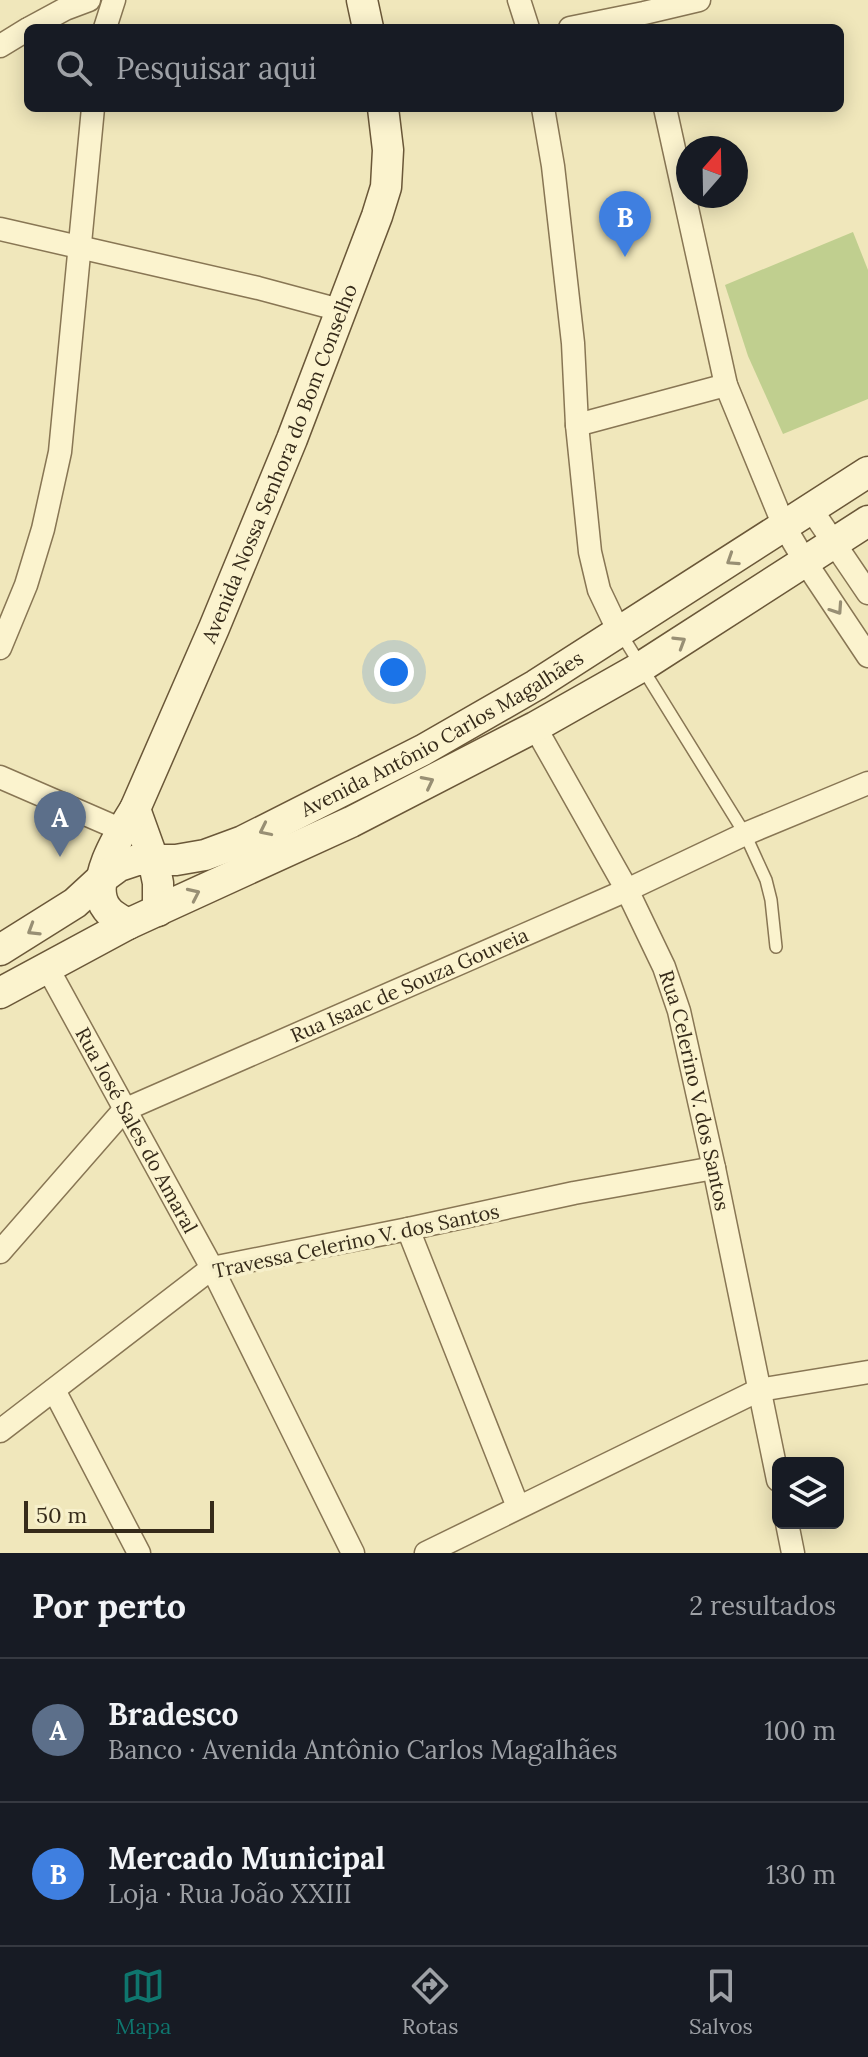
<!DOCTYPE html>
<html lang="pt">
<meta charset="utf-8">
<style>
:root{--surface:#171b24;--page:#242831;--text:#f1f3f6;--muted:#9ea1a6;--line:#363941;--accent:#0f766e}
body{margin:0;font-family:Lora,serif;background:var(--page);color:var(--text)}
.controls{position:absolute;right:24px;bottom:24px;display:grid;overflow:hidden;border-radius:12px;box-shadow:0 4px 20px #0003}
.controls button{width:72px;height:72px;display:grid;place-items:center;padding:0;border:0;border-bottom:2px solid var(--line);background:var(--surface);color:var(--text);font:40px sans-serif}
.compass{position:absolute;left:676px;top:136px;width:72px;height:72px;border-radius:50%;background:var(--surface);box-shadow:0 4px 20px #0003;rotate:20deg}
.scale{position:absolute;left:24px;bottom:20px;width:190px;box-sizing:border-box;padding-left:8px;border:4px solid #362b1a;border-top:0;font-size:22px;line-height:28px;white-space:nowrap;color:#362b1a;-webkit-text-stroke:6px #f7f0cb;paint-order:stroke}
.you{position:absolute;left:394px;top:672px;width:28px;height:28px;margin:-20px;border:6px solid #fff;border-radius:50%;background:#1a73e8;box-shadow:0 0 0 12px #1a73e833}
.badge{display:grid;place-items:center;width:52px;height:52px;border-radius:50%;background:var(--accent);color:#fff;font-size:26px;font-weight:700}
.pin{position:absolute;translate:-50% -66px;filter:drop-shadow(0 2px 4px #0008)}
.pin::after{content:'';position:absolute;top:42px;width:28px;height:24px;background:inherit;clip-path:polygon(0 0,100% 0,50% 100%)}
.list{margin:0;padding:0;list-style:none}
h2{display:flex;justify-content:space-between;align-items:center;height:104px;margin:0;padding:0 32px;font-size:34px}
h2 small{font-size:26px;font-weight:400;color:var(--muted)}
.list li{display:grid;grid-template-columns:52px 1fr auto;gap:24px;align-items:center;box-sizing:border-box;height:144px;padding:0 32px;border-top:2px solid var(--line)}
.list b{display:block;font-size:30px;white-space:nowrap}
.list p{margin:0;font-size:26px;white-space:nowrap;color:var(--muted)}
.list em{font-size:26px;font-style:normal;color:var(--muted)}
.icon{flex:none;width:44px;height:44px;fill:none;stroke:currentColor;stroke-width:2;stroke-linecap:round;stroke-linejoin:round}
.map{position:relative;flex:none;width:868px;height:1553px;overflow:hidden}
.search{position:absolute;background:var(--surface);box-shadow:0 4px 20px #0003;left:24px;right:24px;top:24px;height:88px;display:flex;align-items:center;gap:20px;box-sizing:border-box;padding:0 28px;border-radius:12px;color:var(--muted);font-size:30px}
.sheet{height:392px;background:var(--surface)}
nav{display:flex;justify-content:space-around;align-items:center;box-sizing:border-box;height:112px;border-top:2px solid var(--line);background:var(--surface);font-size:22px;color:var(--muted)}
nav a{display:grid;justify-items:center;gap:4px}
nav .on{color:var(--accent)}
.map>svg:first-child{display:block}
</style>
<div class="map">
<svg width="868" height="1553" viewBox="0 0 868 1553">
<rect width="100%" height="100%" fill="#f0e7bb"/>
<polygon fill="#c0cf8f" points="853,232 868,270 868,399 783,434 748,356 725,285"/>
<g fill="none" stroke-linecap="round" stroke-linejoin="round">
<defs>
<polyline id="lane" points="620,632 745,834 766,880 771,900 776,947"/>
<g id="street">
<polyline points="519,0 528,28"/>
<polyline points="30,28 65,9 89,0"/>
<polyline points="105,28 114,0"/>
<polyline points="570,28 644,13 699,0"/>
<polyline points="0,46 28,29"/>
<polyline points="543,108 553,166 573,343 577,425 590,552 599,590 619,632"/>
<polyline points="665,108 726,385 784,526 806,563 868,656"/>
<polyline points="0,229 258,288 340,310"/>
<polyline points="577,425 726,385"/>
<polyline points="811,509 868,593"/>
<polyline points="0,648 26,585 43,529 60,452 93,108"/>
<path id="s1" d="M535,727L627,890L664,967L679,1011L714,1168L778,1480"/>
<polyline points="0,777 122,830 137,830"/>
<path id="s2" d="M47,967L212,1268L353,1553"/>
<polyline points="408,1229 518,1507"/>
<path id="s3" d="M0,1252L124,1110L627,890L745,834L868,783"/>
<polyline points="54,1390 139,1553"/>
<polyline points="0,1431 212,1268 408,1229 574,1193 714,1168"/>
<polyline points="787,1523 793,1553"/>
<polyline points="426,1553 759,1390 868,1372"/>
</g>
<g id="secondary">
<polyline points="362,0 368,28"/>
<polyline points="135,809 153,859 158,883 158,911"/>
<path id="s4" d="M128,924C121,920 112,916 107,909C87,884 120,833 135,809L214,628L292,439L377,216L386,187L388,150L383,108"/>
<path id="s5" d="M0,950L75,903L100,880L119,866L137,860H176L205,855L243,841L423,750L536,685L868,472"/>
<polyline points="0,993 128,924 351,822 535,727 641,667 868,521"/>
</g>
</defs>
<use href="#lane" stroke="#887654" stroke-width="14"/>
<use href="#street" stroke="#887654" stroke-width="25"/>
<use href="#secondary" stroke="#6a5738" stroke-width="33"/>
<use href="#lane" stroke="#fbf3ce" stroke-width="11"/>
<use href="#street" stroke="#fbf3ce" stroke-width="22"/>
<use href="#secondary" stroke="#fbf3ce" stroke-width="30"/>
</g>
<defs><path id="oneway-chevron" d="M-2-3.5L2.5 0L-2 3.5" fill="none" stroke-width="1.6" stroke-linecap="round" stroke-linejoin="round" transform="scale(2)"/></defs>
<g stroke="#988f74">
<use href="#oneway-chevron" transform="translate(732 560) rotate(147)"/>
<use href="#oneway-chevron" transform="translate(837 609) rotate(56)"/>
<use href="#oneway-chevron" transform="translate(680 642) rotate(-32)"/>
<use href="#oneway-chevron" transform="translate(428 782) rotate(-27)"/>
<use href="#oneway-chevron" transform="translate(265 830) rotate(154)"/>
<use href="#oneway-chevron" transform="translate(194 894) rotate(-25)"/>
<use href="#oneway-chevron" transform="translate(33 930) rotate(148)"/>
</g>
<g text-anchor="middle" stroke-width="7" stroke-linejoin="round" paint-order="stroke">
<g font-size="20" fill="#362b1a" stroke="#f7f0cb">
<text dy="7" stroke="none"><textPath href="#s4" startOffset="510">Avenida Nossa Senhora do Bom Conselho</textPath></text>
<text dy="7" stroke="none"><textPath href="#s5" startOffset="500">Avenida Antônio Carlos Magalhães</textPath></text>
<text dy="7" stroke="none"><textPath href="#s3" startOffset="500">Rua Isaac de Souza Gouveia</textPath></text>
<text dy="7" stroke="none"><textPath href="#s1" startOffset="400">Rua Celerino V. dos Santos</textPath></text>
<text dy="7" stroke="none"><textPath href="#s2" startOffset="186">Rua José Sales do Amaral</textPath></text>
<text transform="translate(356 1241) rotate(-12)" y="7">Travessa Celerino V. dos Santos</text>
</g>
</g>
</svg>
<div class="controls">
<button><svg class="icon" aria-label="layers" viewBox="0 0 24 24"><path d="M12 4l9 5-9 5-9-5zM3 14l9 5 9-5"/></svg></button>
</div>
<svg class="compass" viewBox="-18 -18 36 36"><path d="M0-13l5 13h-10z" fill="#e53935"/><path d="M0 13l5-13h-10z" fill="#9ea1a6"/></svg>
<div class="scale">50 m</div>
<div class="you"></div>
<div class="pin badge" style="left:60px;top:857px;background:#5c6f8a">A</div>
<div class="pin badge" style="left:625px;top:257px;background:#3f7fe0">B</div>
<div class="search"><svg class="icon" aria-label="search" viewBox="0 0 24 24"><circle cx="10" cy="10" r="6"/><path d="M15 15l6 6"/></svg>Pesquisar aqui</div>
</div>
<section class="sheet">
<h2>Por perto<small>2 resultados</small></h2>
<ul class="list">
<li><span class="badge" style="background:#5c6f8a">A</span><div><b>Bradesco</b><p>Banco · Avenida Antônio Carlos Magalhães</p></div><em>100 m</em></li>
<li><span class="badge" style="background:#3f7fe0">B</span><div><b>Mercado Municipal</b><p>Loja · Rua João XXIII</p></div><em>130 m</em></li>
</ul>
</section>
<nav>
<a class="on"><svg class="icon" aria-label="map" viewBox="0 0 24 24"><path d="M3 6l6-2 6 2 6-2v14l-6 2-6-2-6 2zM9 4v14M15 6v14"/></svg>Mapa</a>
<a><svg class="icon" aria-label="directions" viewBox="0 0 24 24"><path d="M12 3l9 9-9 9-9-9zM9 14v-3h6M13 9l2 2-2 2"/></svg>Rotas</a>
<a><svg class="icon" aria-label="saved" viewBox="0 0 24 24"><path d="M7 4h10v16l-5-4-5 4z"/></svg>Salvos</a>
</nav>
